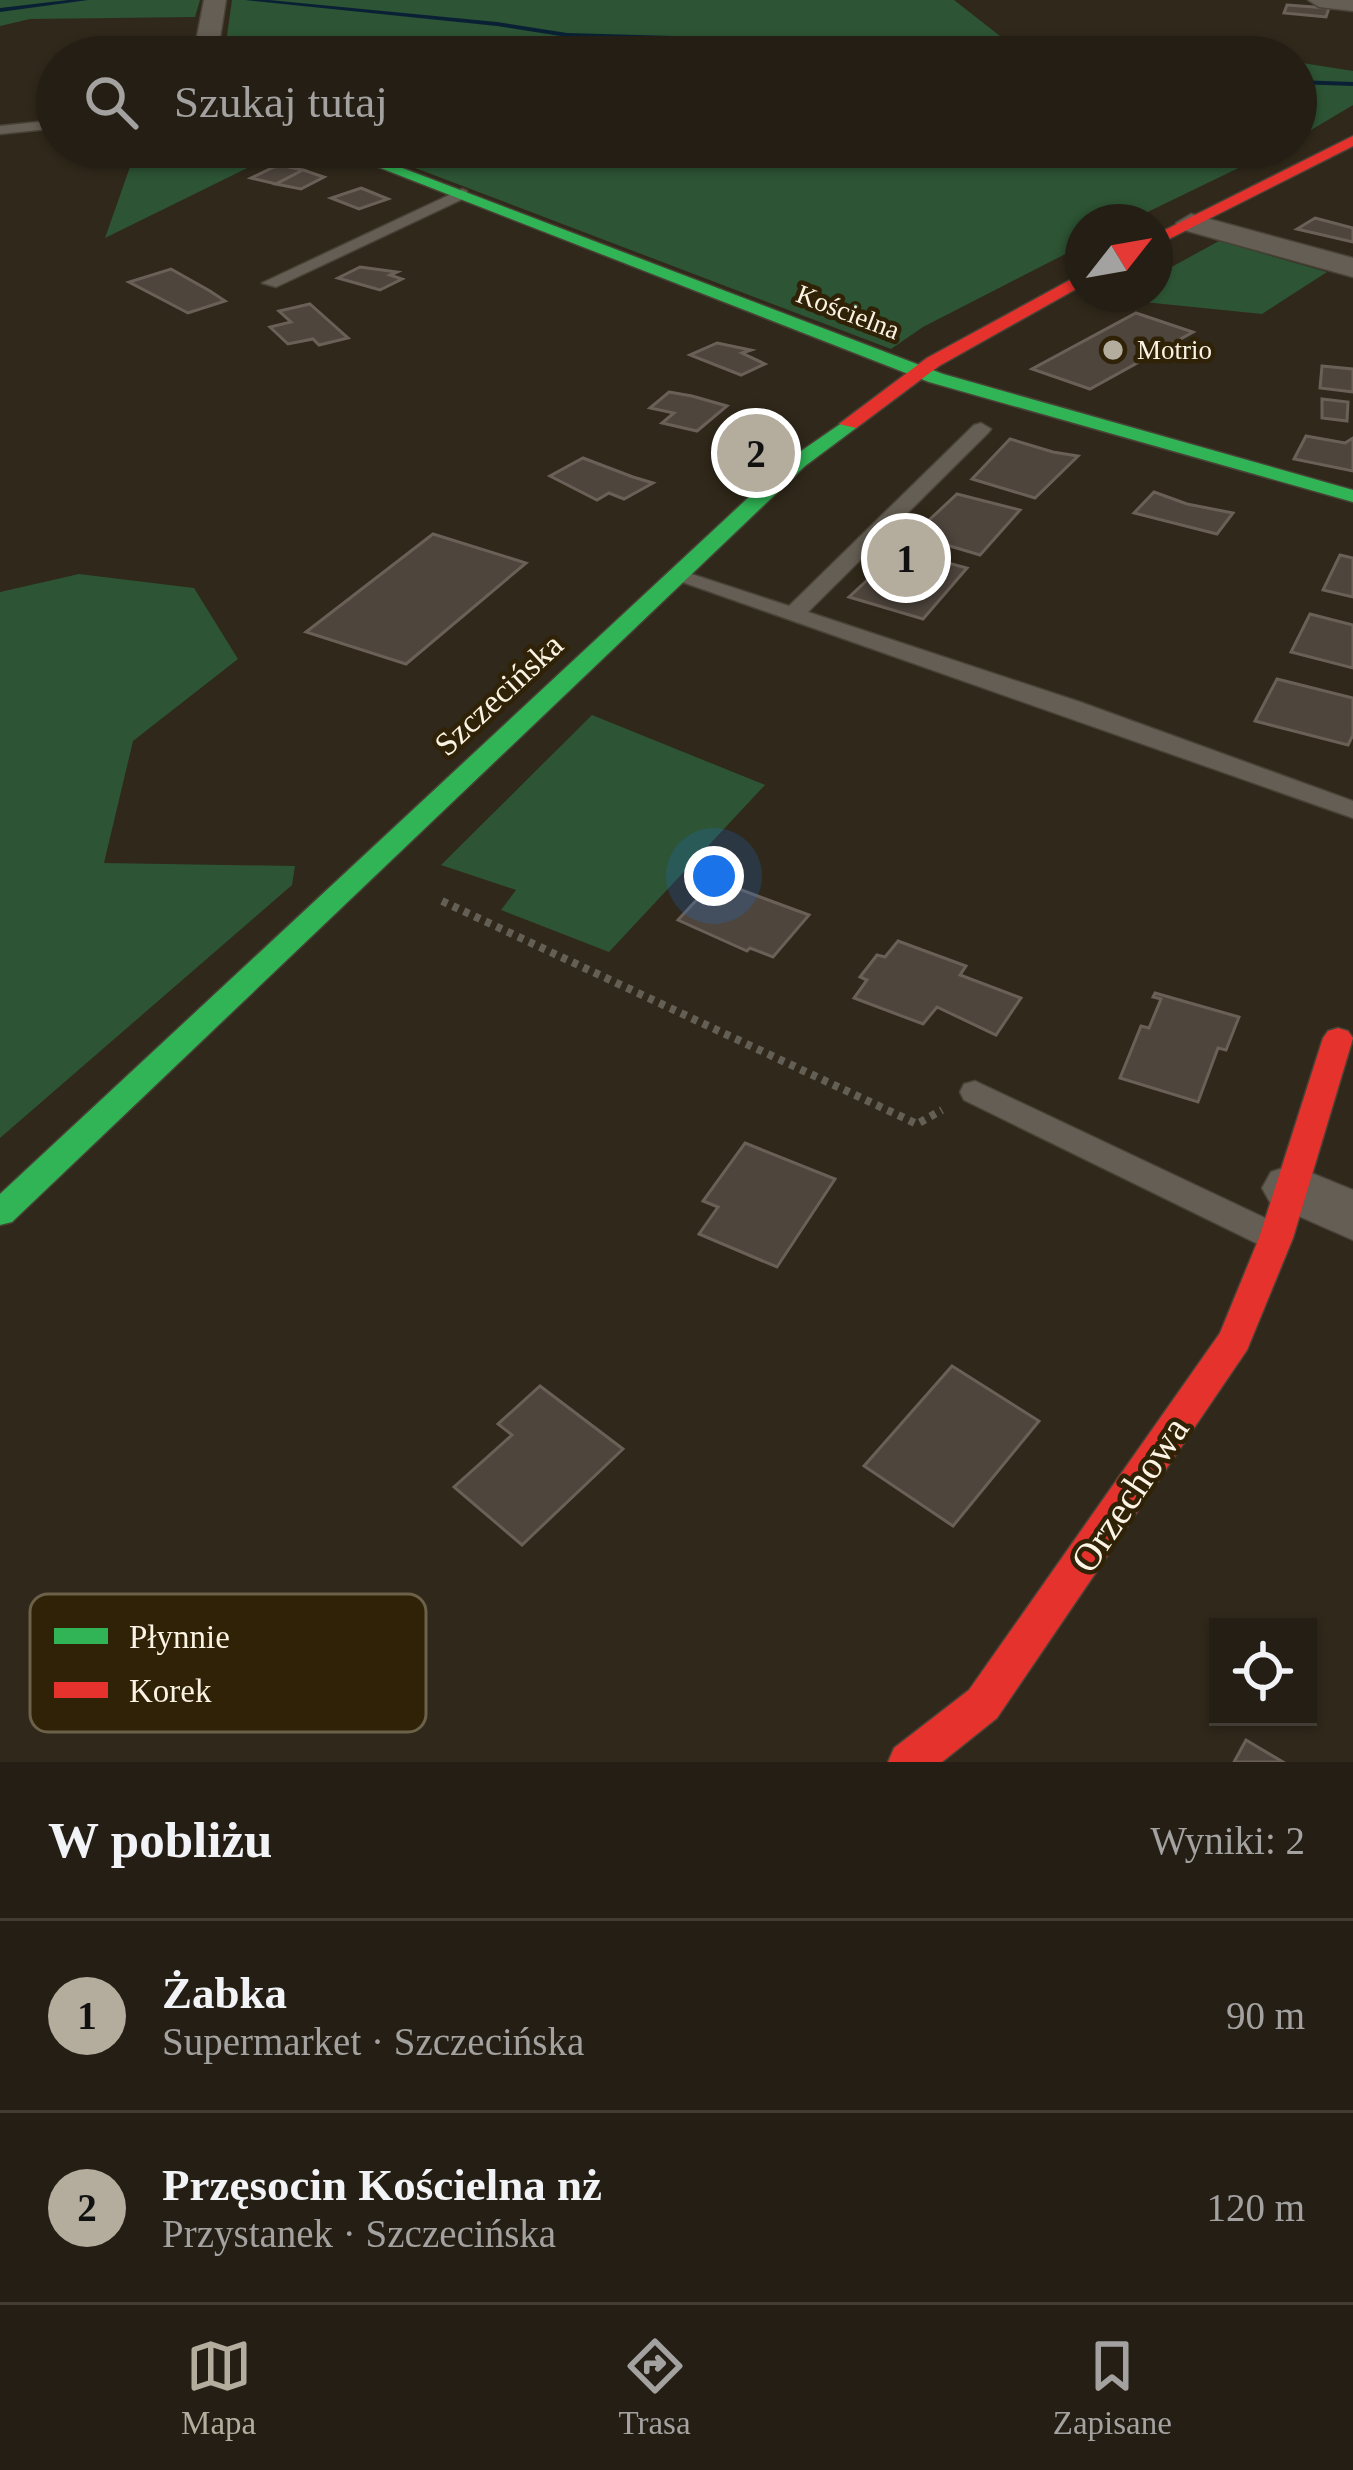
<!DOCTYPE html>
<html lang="pl">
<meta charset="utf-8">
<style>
:root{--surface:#241e14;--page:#2c271d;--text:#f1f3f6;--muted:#a3a2a0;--line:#413c34;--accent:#b4ac9d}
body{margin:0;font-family:"Times New Roman",serif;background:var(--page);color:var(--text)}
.controls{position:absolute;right:36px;bottom:36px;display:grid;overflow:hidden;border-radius:0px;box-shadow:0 3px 9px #0004}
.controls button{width:108px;height:108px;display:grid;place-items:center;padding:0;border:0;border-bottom:3px solid var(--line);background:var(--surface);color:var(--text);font:60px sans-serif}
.compass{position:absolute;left:1065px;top:204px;width:108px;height:108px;border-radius:50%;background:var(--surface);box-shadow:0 3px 9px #0004;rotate:59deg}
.you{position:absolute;left:714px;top:876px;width:42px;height:42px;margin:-30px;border:9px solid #fff;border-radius:50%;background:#1a73e8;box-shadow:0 0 0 18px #1a73e833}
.badge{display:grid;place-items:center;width:78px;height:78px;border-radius:50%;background:var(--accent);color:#111;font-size:39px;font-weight:700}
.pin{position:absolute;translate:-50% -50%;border:6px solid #fff;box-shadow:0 3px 12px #0006}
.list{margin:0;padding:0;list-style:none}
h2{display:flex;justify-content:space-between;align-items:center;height:156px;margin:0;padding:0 48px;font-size:51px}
h2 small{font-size:39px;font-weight:400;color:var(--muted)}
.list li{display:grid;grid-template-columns:78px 1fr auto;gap:36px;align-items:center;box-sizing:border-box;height:192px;padding:0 48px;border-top:3px solid var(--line)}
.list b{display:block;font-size:45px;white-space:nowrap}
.list p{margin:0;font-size:39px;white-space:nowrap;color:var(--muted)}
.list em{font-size:39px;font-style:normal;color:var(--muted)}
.icon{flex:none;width:66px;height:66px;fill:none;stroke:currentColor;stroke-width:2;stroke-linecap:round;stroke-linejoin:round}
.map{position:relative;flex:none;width:1353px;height:1762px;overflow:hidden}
.search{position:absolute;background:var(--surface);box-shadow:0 3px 9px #0004;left:36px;right:36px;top:36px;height:132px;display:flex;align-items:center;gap:30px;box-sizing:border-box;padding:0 42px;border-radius:66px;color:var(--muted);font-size:45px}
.sheet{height:540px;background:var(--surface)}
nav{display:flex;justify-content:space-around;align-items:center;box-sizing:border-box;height:168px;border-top:3px solid var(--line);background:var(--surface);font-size:33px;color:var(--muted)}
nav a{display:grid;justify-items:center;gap:6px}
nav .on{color:var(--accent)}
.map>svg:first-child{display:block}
</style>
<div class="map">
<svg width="1353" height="1762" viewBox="0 0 1353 1762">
<rect width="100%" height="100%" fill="#30281a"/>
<g fill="#2d5434">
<polygon points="0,0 200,0 195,17 30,19 0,26"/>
<polygon points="232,0 954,0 1009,43 1123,36 1262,57 224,57"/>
<polygon points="1296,62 1353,71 1353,105 1296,139"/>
<polygon points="137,147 290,147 105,238"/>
<polygon points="360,147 1282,147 1127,222 1083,222 1083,245 923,327 891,349"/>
<polygon points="1219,241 1327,272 1262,314 1114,299 1123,294 1155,294 1155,276"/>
<polygon points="79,574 194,588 238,659 133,741 104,863 295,866 292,885 0,1138 0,592"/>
<polygon points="592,715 765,785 609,952 501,910 516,890 441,865"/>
</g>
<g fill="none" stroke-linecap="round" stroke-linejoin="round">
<g fill="#0a2135" fill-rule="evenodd">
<polygon points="68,0 88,0 0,12 0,8"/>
<polygon points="245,0 269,0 497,22 567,33 672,36 763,57 749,57 672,40 567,37 497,26"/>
<path d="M1127,46L1170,57C1156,57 1144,52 1130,51C1105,48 1075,57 1049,57Z"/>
<polygon points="1296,80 1353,82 1353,86 1296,84"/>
</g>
</g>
<g fill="#4e453d" stroke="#6a6058" stroke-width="3">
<polygon points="1287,5 1314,7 1329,8 1326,17 1284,13"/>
<polygon points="274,167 284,166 303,170 276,184 251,178"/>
<polygon points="303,170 324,177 301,189 276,184"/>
<polygon points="361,188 388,199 359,209 331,198"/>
<polygon points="1315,218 1353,228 1353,242 1297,229"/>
<polygon points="360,267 397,272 390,275 402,279 380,290 338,278"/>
<polygon points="171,269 210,291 225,301 188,313 129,282"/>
<polygon points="310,304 348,338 319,345 313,339 288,344 270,327 291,322 279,311"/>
<polygon points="1136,313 1193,332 1090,389 1032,369"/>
<polygon points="717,343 751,350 742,353 765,364 741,375 690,355"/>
<polygon points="1322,366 1353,369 1353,392 1320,388"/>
<polygon points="669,392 692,396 727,406 697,431 662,423 674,413 650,408"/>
<polygon points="1322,399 1348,402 1347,421 1322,418"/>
<polygon points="1306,436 1345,443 1353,438 1353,471 1294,459"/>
<polygon points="1010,439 1053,452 1078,456 1035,498 972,479"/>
<polygon points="583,458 633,477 653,483 624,499 609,493 597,500 550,476"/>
<polygon points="1154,492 1187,504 1233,513 1217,534 1134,513"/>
<polygon points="957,494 1020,510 980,555 913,535"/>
<polygon points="433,534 526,563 406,664 306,632"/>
<polygon points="900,550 967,568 923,619 849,597"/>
<polygon points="1340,555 1353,558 1353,597 1323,590"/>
<polygon points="1310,614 1353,625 1353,668 1291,652"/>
<polygon points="1277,679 1353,698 1353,735 1348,745 1255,721"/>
<polygon points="715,880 771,901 809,915 773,957 750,948 747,951 678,920"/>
<polygon points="898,941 966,966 960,975 1021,998 996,1035 937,1007 923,1024 854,998 867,980 860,977 877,955 885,957"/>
<polygon points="1155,993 1239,1017 1226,1050 1218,1048 1198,1102 1120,1078 1141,1026 1149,1028 1161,999 1153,997"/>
<polygon points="745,1143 835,1179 777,1267 699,1234 718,1207 703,1201"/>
<polygon points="952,1366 1039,1421 953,1526 864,1466"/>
<polygon points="540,1386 623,1449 522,1545 454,1487 512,1435 498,1424"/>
<polygon points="1246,1740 1283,1762 1234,1762"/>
</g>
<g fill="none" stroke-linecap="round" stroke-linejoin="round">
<defs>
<g id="lane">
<polygon points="57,120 57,128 0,134 0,126"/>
<polygon points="462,189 467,191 467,197 276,287 262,283"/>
<polygon points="981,423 991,429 988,433 808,612 1080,702 1353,801 1353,818 665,576 676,569 789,606 974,425"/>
<polygon points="975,1081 1284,1227 1288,1236 1284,1245 1272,1249 1260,1245 964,1100 960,1092 964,1084"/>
</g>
<g id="street">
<polygon points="204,0 226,0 217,57 193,57"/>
<polygon points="1308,0 1353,0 1353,11 1319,7"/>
<polygon points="1191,214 1353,258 1353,277 1180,229 1176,223"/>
<polygon points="1292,1165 1353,1190 1353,1240 1271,1204 1262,1188 1271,1172"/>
</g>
<g id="fast">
<polygon points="327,147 347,147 943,374 1353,490 1353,502 929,382"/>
<polygon points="849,418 859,424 856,428 805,466 12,1222 0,1225 0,1194 791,458"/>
</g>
<g id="jam">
<polygon points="1353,136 1353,146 1155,246 1155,235"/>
<polygon points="1083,273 1083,285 939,366 856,428 839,424 927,358"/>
<polygon points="1338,1028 1348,1031 1353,1038 1293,1238 1247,1350 997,1718 942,1762 888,1762 894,1748 969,1690 1220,1333 1259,1238 1323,1038 1328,1031"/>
</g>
</defs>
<use href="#lane" stroke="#494237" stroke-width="3"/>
<use href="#street" stroke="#494237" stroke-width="3"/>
<use href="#fast" stroke="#494237" stroke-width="3"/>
<use href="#jam" stroke="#494237" stroke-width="3"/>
<polyline stroke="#645f55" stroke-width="8" stroke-dasharray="6 6" stroke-linecap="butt" points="442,901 917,1124 942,1110"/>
<use href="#lane" fill="#645e54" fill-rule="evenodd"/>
<use href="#street" fill="#645e54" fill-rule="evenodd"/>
<use href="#fast" fill="#30b455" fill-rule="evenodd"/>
<use href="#jam" fill="#e5322d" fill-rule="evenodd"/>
</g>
<circle fill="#b4ac9d" stroke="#2f2207" stroke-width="4.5" cx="1113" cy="350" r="12"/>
<g text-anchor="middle" stroke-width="9" stroke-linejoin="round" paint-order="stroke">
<g font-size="27" fill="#fbf3e3" stroke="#2f2207">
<text transform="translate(848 312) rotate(21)" y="9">Kościelna</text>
</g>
<g font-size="27" fill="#fbf3e3" stroke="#2f2207" text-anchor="start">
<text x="1137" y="359">Motrio</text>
</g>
<g font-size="33" fill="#fbf3e3" stroke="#2f2207">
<text transform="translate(498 694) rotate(-43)" y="12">Szczecińska</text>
</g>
<g font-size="39" fill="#fbf3e3" stroke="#2f2207">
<text transform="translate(1129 1494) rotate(-56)" y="14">Orzechowa</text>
</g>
</g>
<rect x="30" y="1594" width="396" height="138" rx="18" fill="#2f2207" stroke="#6c6149" stroke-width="3"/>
<rect x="54" y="1628" width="54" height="16" fill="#30b455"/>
<rect x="54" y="1682" width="54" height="16" fill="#e5322d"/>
<g font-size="33" fill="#fbf3e3">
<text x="129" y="1648">Płynnie</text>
<text x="129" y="1702">Korek</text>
</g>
</svg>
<div class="controls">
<button><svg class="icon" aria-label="locate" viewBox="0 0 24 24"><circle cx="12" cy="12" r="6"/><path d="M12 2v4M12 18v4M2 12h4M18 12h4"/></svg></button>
</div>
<svg class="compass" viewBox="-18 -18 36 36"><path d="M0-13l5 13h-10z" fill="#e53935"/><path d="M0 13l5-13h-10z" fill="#a3a2a0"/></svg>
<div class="you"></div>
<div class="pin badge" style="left:906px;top:558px">1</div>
<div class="pin badge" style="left:756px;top:453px">2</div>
<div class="search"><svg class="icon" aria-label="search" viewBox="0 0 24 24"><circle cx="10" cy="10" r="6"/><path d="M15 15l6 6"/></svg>Szukaj tutaj</div>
</div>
<section class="sheet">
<h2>W pobliżu<small>Wyniki: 2</small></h2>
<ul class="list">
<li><span class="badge">1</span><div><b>Żabka</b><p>Supermarket · Szczecińska</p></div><em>90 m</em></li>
<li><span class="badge">2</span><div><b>Przęsocin Kościelna nż</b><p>Przystanek · Szczecińska</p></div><em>120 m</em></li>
</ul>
</section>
<nav>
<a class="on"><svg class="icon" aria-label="map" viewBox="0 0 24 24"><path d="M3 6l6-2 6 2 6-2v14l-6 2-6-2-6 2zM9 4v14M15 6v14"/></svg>Mapa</a>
<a><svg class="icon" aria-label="directions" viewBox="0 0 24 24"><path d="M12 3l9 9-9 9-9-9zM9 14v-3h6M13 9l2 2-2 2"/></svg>Trasa</a>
<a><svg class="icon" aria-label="saved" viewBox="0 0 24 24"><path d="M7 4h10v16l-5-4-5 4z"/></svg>Zapisane</a>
</nav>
